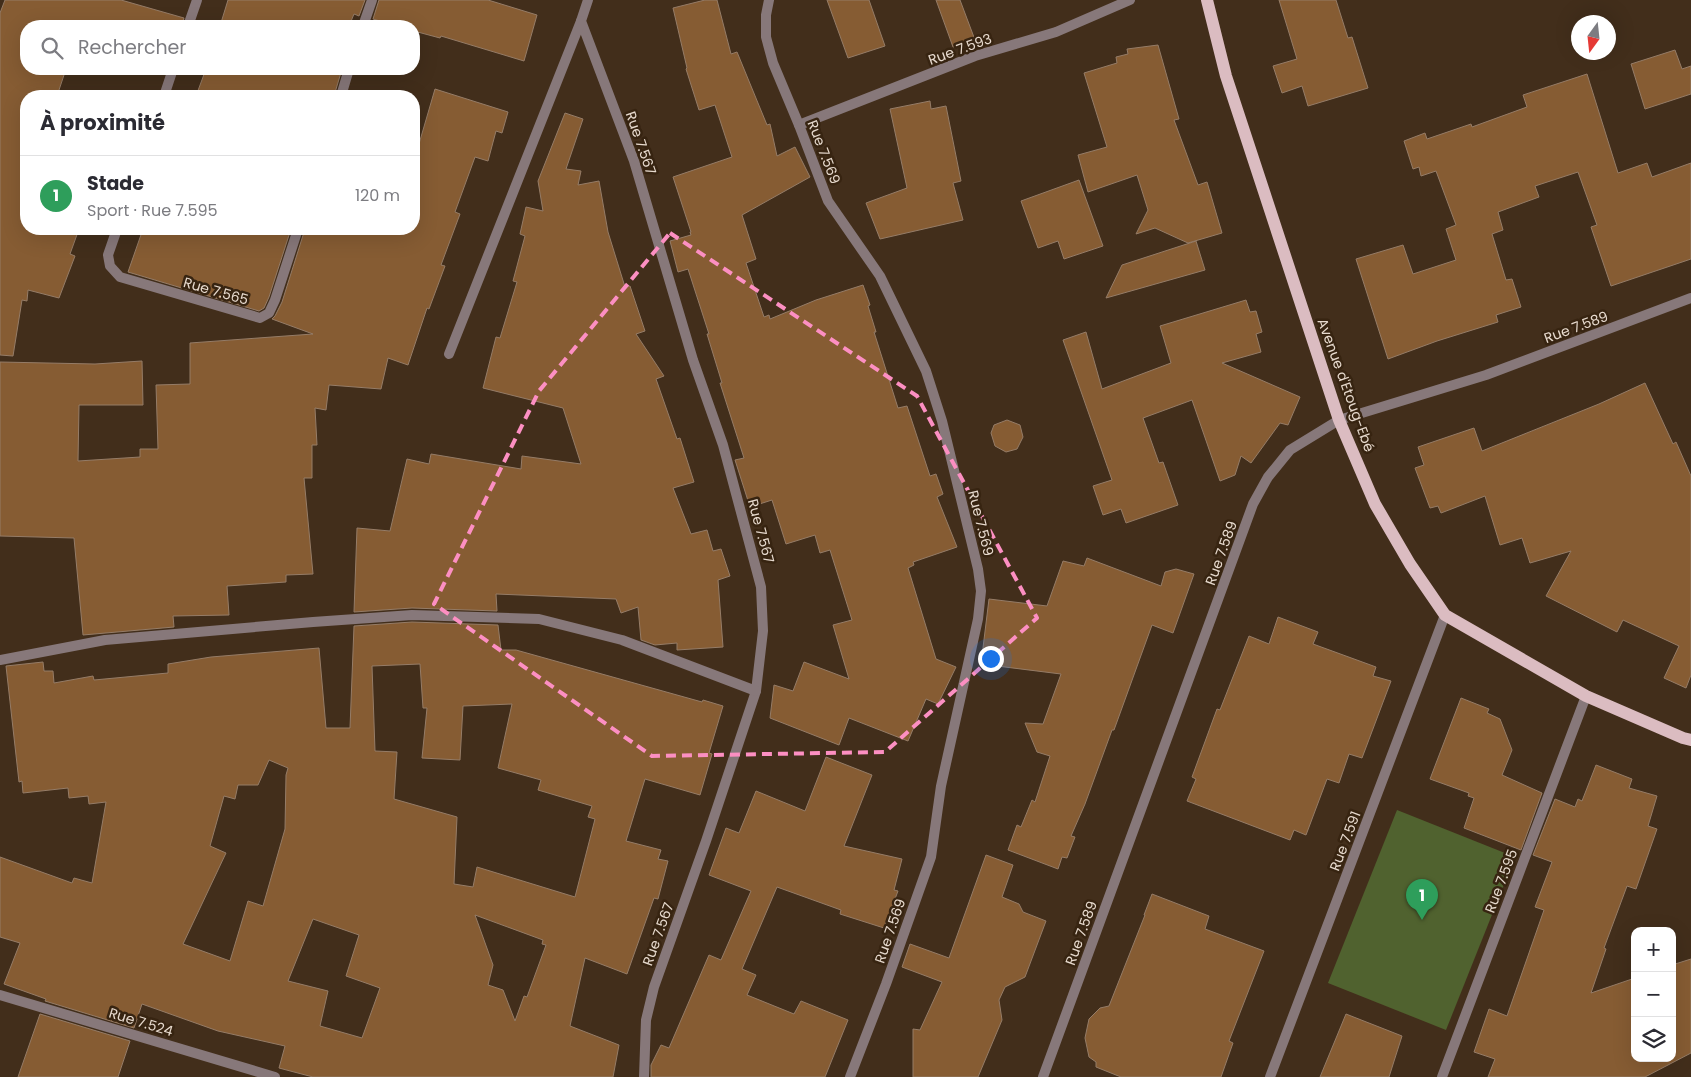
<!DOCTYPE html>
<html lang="fr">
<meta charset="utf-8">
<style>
:root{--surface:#fff;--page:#f2f2f3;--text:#2b2b33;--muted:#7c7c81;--line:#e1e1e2;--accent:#1a73e8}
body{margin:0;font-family:Poppins,sans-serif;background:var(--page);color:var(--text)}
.controls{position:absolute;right:15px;bottom:15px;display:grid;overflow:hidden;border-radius:10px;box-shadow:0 5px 20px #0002}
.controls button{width:45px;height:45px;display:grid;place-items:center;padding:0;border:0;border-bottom:1px solid var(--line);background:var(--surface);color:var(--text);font:25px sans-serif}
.compass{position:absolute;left:1571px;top:15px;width:45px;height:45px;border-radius:50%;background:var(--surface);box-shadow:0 5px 20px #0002;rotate:195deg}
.you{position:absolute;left:990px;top:658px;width:18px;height:18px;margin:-12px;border:4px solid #fff;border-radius:50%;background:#1a73e8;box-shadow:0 0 0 8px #1a73e833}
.badge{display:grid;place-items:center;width:32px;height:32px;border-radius:50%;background:var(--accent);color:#fff;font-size:16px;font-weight:700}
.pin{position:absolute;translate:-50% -41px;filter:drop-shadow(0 1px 2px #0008)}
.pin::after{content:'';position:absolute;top:26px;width:18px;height:15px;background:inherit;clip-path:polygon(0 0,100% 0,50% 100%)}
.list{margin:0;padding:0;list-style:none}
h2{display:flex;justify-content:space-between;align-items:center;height:65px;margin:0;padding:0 20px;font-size:21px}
h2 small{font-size:16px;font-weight:400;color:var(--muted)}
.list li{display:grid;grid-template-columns:32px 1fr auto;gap:15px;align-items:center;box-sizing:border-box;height:80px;padding:0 20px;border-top:1px solid var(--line)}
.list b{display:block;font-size:19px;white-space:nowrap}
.list p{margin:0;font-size:16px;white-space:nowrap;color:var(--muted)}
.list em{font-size:16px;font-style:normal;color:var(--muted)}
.icon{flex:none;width:28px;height:28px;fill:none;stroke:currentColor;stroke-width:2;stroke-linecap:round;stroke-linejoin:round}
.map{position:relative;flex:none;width:1691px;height:1077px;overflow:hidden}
.search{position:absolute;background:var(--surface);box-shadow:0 5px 20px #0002;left:20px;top:20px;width:400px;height:55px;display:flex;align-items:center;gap:12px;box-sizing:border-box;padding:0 18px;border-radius:20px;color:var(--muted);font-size:19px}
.panel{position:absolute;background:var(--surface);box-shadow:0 5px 20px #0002;left:20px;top:90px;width:400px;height:145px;border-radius:20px}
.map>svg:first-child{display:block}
</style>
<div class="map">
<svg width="1691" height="1077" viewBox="0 0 1691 1077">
<rect width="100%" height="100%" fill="#422e1b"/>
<polygon fill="#50622f" points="1397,810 1515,857 1446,1030 1328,983"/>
<g fill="#865c33" stroke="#957c67" fill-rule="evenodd">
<polygon points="5,0 121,0 184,18 181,26 26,26 26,69 66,69 57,96 26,96 26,229 79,229 70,254 75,256 59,298 28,290 27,301 22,300 13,356 0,355 0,13"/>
<polygon points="228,0 365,0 359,16 354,14 349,26 220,26"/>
<polygon points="379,0 488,0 537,15 524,61 441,36 440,38 414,31 414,26 397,26 373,19"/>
<polygon points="705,0 717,0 731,54 737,52 767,125 770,124 777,156 795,147 810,177 742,215 756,259 746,263 764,317 769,315 770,319 816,300 863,285 870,305 868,306 876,332 874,332 898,408 907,406 930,476 936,474 943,494 937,497 957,547 913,562 914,565 908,568 936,659 956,667 938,704 926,699 908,741 849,718 839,745 770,718 774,685 793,691 804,662 849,679 833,625 852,620 830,550 820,553 815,535 786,544 772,500 750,507 735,460 744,458 720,383 722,383 707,334 709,334 688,269 678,272 670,241 691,235 690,232 691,232 673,177 732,157 715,105 699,110 686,69 687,68 673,8"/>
<polygon points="827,0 869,0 885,46 848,58"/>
<polygon points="936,0 960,0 975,40 953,47"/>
<polygon points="1279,0 1336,0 1348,38 1352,37 1368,88 1308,106 1302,86 1282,93 1273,66 1297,59"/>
<polygon points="1158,45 1179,119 1174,120 1198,185 1207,182 1222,233 1188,243 1155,228 1136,234 1148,210 1137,175 1088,192 1078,155 1107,147 1084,73 1117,63 1116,57 1128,54 1127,49"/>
<polygon points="1675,50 1682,69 1691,66 1691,94 1645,109 1631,64"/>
<polygon points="206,69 342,69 334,96 196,96"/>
<polygon points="1587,74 1618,173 1647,163 1652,177 1691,163 1691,259 1611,286 1591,227 1597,225 1578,172 1535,186 1539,197 1498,212 1503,230 1492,234 1506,280 1512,279 1521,307 1496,315 1498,322 1437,341 1388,359 1356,259 1403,245 1413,274 1456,260 1446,229 1456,225 1436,171 1421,176 1419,167 1413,169 1404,141 1425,133 1427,139 1471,124 1472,127 1527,107 1523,95"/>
<polygon points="435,89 508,112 502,133 496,131 488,161 475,157 455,212 460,214 441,265 445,266 429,309 427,308 408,365 388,358 381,389 329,385 326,410 315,408 317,445 312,445 312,478 304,478 313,574 286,575 286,582 227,586 229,615 173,616 174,627 83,635 74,538 0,536 0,362 95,364 142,361 143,405 79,405 78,461 140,457 140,449 158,449 156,385 190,384 190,343 313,334 272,319 275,316 282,302 305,229 414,229 414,161"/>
<polygon points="930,101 931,109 946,106 961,181 953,183 963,220 880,239 866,203 907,188 890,109"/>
<polygon points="565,113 583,119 566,169 581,171 578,185 599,181 608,232 625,287 630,286 645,331 636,334 664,376 656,379 677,439 680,438 694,482 673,488 691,534 707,530 713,551 721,549 730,576 718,580 723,647 677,650 677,643 655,645 641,640 638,607 621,613 616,599 496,594 497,611 412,608 354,612 357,528 390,531 407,459 429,464 431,454 521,469 522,456 581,464 563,408 483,388 496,337 500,338 517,282 513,281 525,236 520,234 526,207 543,211 538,181"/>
<polygon points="1079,180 1103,246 1064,259 1058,241 1038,248 1021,201"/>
<polygon points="143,229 291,229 269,297 264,308 259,311 128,272"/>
<polygon points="1196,241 1205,270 1106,298 1122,265"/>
<polygon points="1246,300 1250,312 1256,311 1262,332 1256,334 1261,352 1222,363 1300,397 1288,425 1280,423 1251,463 1241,456 1235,475 1220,481 1192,400 1143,418 1159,463 1163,462 1178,505 1126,523 1121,509 1103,515 1093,486 1112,480 1063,340 1086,332 1102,389 1171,363 1160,326"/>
<polygon points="1645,383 1673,444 1676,442 1691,476 1691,675 1686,688 1664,678 1679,646 1623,620 1617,632 1546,596 1571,551 1530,563 1522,538 1500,545 1485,496 1441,513 1438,506 1430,508 1415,468 1424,465 1418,447 1474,428 1482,451 1599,404"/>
<polygon points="1007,420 1020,425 1023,437 1017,449 1006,452 995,446 991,433 994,425"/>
<polygon points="1087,558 1161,586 1165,572 1176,569 1194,574 1173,633 1152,625 1114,730 1112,730 1085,804 1071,836 1075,837 1067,858 1062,857 1058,869 1008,850 1017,825 1021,827 1032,800 1035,802 1050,756 1037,752 1025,723 1043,724 1061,674 981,664 989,599 1047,606 1063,561 1084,566"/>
<polygon points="1278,617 1318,632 1313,644 1376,667 1373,676 1391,681 1362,758 1349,754 1339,783 1327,779 1306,835 1294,830 1290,840 1187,801 1196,779 1192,777 1217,709 1220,710 1249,636 1269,644"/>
<path d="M412,622L498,625L501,650H516L702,702L703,700L723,706L709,753L712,754L700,795L645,779L626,841L661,850L658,859L668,861L658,899L654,898L627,974L585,958L570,1026L619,1045L613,1077H313L279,1068L285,1046L218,1031L142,1004L134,1028L45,1001L46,999L4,984L20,943L0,937V857L72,883L74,878L92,883L106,802L89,804L88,796L69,798L68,788L23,793L22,781L19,782L6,666L43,662L44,671H53L54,683L93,676L94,680L168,673V664L211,657L319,648L326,728H350L354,626ZM420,664L423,708H427L422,758L460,760L463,706L512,704L498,768L541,780L538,790L592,806L588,817L595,819L575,897L477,867L473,887L454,884L457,817L394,799L397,752L375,751L372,666ZM269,760L288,768L286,775L285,829L263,906L248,901L230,961L183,944L226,853L210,846L224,796L235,799L238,785H258ZM475,915L543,940L542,944L546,945L527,997L524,996L515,1021L503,990L488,985L493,965ZM313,919L359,935L346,976L380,988L362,1038L320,1026L328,991L288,981Z"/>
<polygon points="1461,698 1489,709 1487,713 1500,719 1512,750 1502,775 1542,793 1521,850 1464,828 1474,798 1468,796 1469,793 1430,779"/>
<polygon points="826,757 872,775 844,846 902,859 894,890 898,891 884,928 840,914 841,910 777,887 742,969 756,975 747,995 794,1014 801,1001 848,1020 825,1077 651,1077 651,1065 661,1045 669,1048 709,955 721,960 751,891 709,875 726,828 739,833 756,791 805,811"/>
<polygon points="1596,765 1632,779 1629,788 1657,796 1648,826 1657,829 1636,889 1627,886 1604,948 1606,949 1591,993 1635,978 1635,1058 1672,1058 1672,965 1691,959 1691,1053 1645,1077 1488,1077 1495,1059 1474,1052 1489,1009 1507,1016 1544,910 1535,907 1552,862 1533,855 1555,799 1575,807 1578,799 1582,801"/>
<polygon points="986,855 1013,865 1002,897 1019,904 1023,912 1046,921 1025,977 1005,987 999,1000 1002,1020 978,1077 913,1077 913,1029 920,1030 942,982 902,967 910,944 949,958"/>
<polygon points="1152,894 1209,916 1205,929 1264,951 1229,1041 1233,1043 1221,1077 1121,1077 1096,1067 1096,1062 1089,1057 1085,1038 1089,1019 1100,1008 1109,1006 1145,915 1144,915"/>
<polygon points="40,1014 130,1041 118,1077 18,1077"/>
<polygon points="1346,1014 1402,1036 1389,1077 1320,1077"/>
</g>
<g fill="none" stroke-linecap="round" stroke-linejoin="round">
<g stroke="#87787a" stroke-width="10">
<polyline points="588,0 581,21 634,161 693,360 723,445 761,587 763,631 756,691 706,841 654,987 646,1020 644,1077"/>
<polyline points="769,0 766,15 766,37 773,63 799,125 828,201 880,276 926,371 942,421 978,569 981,591 978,619 941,786 931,857 886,984 850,1077"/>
<polyline points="188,26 197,0"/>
<polyline points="363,26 372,0"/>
<polyline points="164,96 173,69"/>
<polyline points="341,96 349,69"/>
<polyline points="799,125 975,56 1056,32 1130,0"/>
<polyline points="117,229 108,255 110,266 120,277 260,318 269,313 275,300 298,229"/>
<polyline points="449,354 581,21"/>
<polyline points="0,660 105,640 313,622 412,615 539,619 622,640 756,691"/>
<polyline points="0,995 275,1077"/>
<polyline points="1043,1077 1253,504 1268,477 1290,450 1339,420 1486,375 1691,298"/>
<polyline points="1270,1077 1445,615"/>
<polyline points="1442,1077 1586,696"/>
</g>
<polyline stroke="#dbbcc1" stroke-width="12" points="1207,0 1226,76 1339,420 1375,504 1410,564 1445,615 1586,696 1683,738 1691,740"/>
</g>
<path fill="none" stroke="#fc8fc2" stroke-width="4" stroke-dasharray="10 6" stroke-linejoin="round" d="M670,233L917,396L1037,618L885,752L652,756L434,604L539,391Z"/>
<g text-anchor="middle" stroke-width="5" stroke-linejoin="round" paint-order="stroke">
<g font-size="14" fill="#e7dace" stroke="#372411">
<text transform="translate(960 49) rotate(-20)" y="5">Rue 7.593</text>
<text transform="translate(641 143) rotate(71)" y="5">Rue 7.567</text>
<text transform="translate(824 152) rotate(69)" y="5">Rue 7.569</text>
<text transform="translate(216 291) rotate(16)" y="5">Rue 7.565</text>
<text transform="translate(1576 327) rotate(-20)" y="5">Rue 7.589</text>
<text transform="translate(1346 385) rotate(70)" y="5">Avenue d'Etoug-Ebé</text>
<text transform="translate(981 523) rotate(76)" y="5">Rue 7.569</text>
<text transform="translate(761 531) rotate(75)" y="5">Rue 7.567</text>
<text transform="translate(1221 553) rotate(-70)" y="5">Rue 7.589</text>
<text transform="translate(1345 841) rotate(-69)" y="5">Rue 7.591</text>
<text transform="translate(1501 881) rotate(-69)" y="5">Rue 7.595</text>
<text transform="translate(890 931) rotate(-71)" y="5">Rue 7.569</text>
<text transform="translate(1081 933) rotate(-70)" y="5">Rue 7.589</text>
<text transform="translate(658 934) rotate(-70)" y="5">Rue 7.567</text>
<text transform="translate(141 1022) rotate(17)" y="5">Rue 7.524</text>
</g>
</g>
</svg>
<div class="controls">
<button>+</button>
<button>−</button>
<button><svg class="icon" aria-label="layers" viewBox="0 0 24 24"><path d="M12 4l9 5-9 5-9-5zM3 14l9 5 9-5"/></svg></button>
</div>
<svg class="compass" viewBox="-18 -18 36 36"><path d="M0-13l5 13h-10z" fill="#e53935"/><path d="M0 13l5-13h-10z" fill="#7c7c81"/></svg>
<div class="you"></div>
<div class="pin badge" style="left:1422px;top:920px;background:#2e9e5b">1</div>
<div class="search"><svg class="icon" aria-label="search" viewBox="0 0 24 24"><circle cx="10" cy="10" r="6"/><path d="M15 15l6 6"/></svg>Rechercher</div>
<section class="panel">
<h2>À proximité<small></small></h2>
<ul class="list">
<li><span class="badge" style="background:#2e9e5b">1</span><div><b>Stade</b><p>Sport · Rue 7.595</p></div><em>120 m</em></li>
</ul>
</section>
</div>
